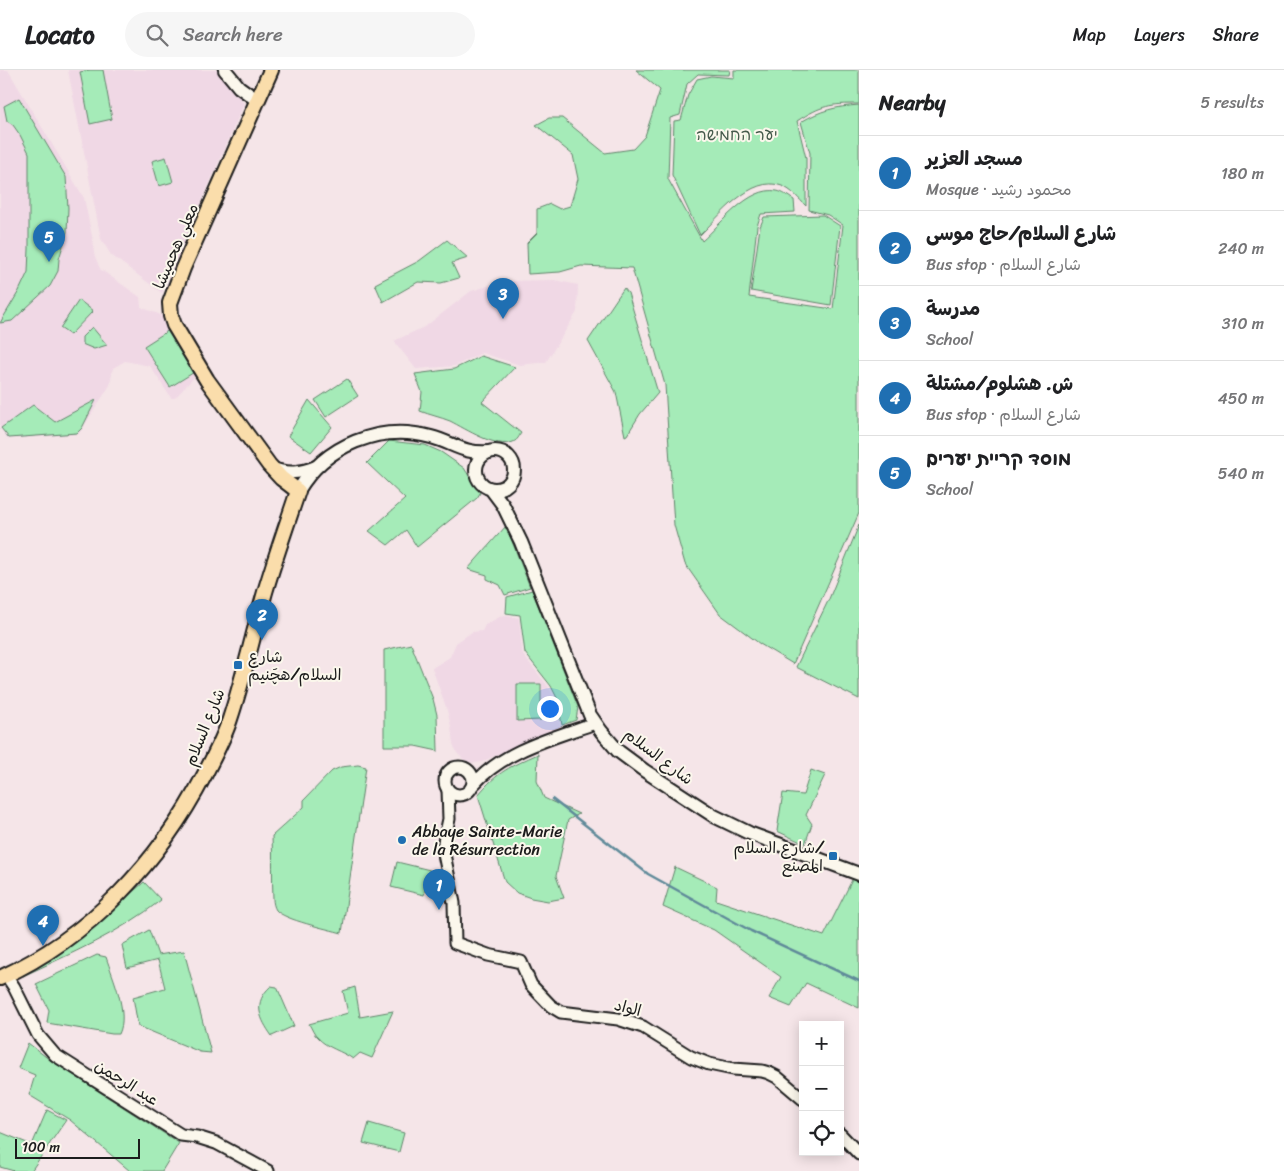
<!DOCTYPE html>
<meta charset="utf-8">
<style>
:root{--surface:#fff;--page:#f6f6f6;--text:#202124;--muted:#757577;--line:#e0e0e0;--accent:#1f6fb2}
body{margin:0;font-family:Sriracha,"Playpen Sans Arabic","Playpen Sans Hebrew",sans-serif;background:var(--page);color:var(--text)}
.controls{position:absolute;right:15px;bottom:15px;display:grid;overflow:hidden;border-radius:0px;box-shadow:0 2px 12px #0003}
.controls button{width:45px;height:45px;display:grid;place-items:center;padding:0;border:0;border-bottom:1px solid var(--line);background:var(--surface);color:var(--text);font:25px sans-serif}
.scale{position:absolute;left:15px;bottom:12px;width:125px;box-sizing:border-box;padding-left:5px;border:2px solid #1c1c1c;border-top:0;font-size:14px;line-height:18px;white-space:nowrap;color:#1c1c1c;-webkit-text-stroke:4px #fbf7ec;paint-order:stroke}
.you{position:absolute;left:549px;top:638px;width:18px;height:18px;margin:-12px;border:4px solid #fff;border-radius:50%;background:#1a73e8;box-shadow:0 0 0 8px #1a73e833}
.badge{display:grid;place-items:center;width:32px;height:32px;border-radius:50%;background:var(--accent);color:#fff;font-size:16px;font-weight:700}
.pin{position:absolute;translate:-50% -41px;filter:drop-shadow(0 1px 2px #0008)}
.pin::after{content:'';position:absolute;top:26px;width:18px;height:15px;background:inherit;clip-path:polygon(0 0,100% 0,50% 100%)}
.list{margin:0;padding:0;list-style:none}
h2{display:flex;justify-content:space-between;align-items:center;height:65px;margin:0;padding:0 20px;font-size:21px}
h2 small{font-size:16px;font-weight:400;color:var(--muted)}
.list li{display:grid;grid-template-columns:32px 1fr auto;gap:15px;align-items:center;box-sizing:border-box;height:75px;padding:0 20px;border-top:1px solid var(--line)}
.list b{display:block;font-size:19px;white-space:nowrap}
.list p{margin:0;font-size:16px;white-space:nowrap;color:var(--muted)}
.list em{font-size:16px;font-style:normal;color:var(--muted)}
.icon{flex:none;width:28px;height:28px;fill:none;stroke:currentColor;stroke-width:2;stroke-linecap:round;stroke-linejoin:round}
.map{position:relative;flex:none;width:859px;height:1101px;overflow:hidden}
header{display:flex;align-items:center;gap:30px;box-sizing:border-box;height:70px;padding:0 25px;background:var(--surface);border-bottom:1px solid var(--line)}
header strong{font-size:24px}
nav{display:flex;gap:28px;margin-inline-start:auto;font-size:18px}
.search{width:350px;height:45px;background:var(--page);display:flex;align-items:center;gap:12px;box-sizing:border-box;padding:0 18px;border-radius:28px;color:var(--muted);font-size:19px}
main{display:flex}
aside{flex:1;background:var(--surface)}
.map>svg:first-child{display:block}
</style>
<header>
<strong>Locato</strong>
<div class="search"><svg class="icon" aria-label="search" viewBox="0 0 24 24"><circle cx="10" cy="10" r="6"/><path d="M15 15l6 6"/></svg>Search here</div>
<nav><a>Map</a><a>Layers</a><a>Share</a></nav>
</header>
<main>
<div class="map">
<svg width="859" height="1101" viewBox="0 0 859 1101">
<rect width="100%" height="100%" fill="#f5e5e8"/>
<filter id="ink" filterUnits="userSpaceOnUse"><feTurbulence type="fractalNoise" baseFrequency=".02" numOctaves="2"/><feDisplacementMap in="SourceGraphic" scale="10" xChannelSelector="R" yChannelSelector="G"/><feConvolveMatrix kernelMatrix="1 2 1 2 8 2 1 2 1" color-interpolation-filters="sRGB"/></filter>
<g filter="url(#ink)">
<g fill="#f0d8e5">
<polygon points="0,0 8,0 84,128 93,171 94,184 100,199 140,227 141,237 163,246 199,302 175,328 171,328 150,296 125,291 113,298 110,315 79,364 8,369 0,358"/>
<polygon points="68,0 222,0 244,34 162,223 111,185 101,169"/>
<polygon points="554,210 578,215 577,242 546,292 520,295 482,283 455,296 416,299 394,271 426,256 471,221 505,211"/>
<polygon points="503,545 519,548 523,585 549,617 555,629 561,658 523,672 482,692 473,693 464,690 457,683 453,674 451,656 447,640 432,598 450,587 456,573 472,562 482,561 485,555"/>
</g>
<g fill="#a5ebb8" stroke="#60846a">
<polygon points="89,0 103,0 112,49 90,54 80,2"/>
<path d="M636,0H730L729,5L698,4L687,14L680,45L670,48L668,109L702,171C721,154 749,116 777,121C783,122 789,127 794,130L795,142L761,144L757,156L749,227L833,239L843,155L828,145L809,140L810,83L801,52C821,40 835,37 859,35V443L793,594L760,574L720,544L685,494L674,455L665,315L632,198L581,196L560,202L528,204L527,173L537,163V139L550,134L560,139L570,136L578,109L573,85L536,55L549,48H562L605,83L633,79L645,66L660,20Z"/>
<path d="M734,0H859V34C830,34 822,35 797,51L806,88V136C799,129 792,120 782,116C751,104 719,147 700,165L672,105L674,51L681,50L688,25L697,9L711,6L734,8Z"/>
<polygon points="19,28 66,107 68,138 67,162 59,189 58,201 50,216 12,251 0,253 19,221 28,202 29,179 29,83 20,65 13,55 7,51 4,36"/>
<polygon points="166,87 173,112 159,116 152,91"/>
<polygon points="823,145 840,156 831,235 751,221 760,157 764,147"/>
<polygon points="447,170 468,188 452,193 459,208 441,213 418,212 383,232 375,214 419,191"/>
<polygon points="624,218 628,223 658,323 640,344 627,365 625,366 616,322 588,271"/>
<polygon points="79,230 93,241 70,265 60,258"/>
<polygon points="92,257 107,275 94,279 82,274 82,267"/>
<polygon points="169,260 196,301 170,317 144,276"/>
<path d="M481,286L515,297L482,332L521,363C519,366 518,370 513,372C496,379 466,359 450,351C440,347 430,345 420,341L422,322L415,304L454,299Z"/>
<polygon points="347,309 358,326 326,347 315,330"/>
<polygon points="96,330 82,358 77,363 9,368 1,358 33,335 55,352"/>
<polygon points="309,330 332,357 311,382 288,366"/>
<polygon points="389,371 425,375 441,382 464,398 480,423 477,428 417,477 406,460 388,475 369,461 405,429 367,393"/>
<polygon points="859,455 859,629 796,597 829,529"/>
<polygon points="506,456 530,517 505,525 500,515 487,509 487,505 468,499"/>
<polygon points="532,520 578,637 576,650 562,655 557,628 551,616 525,583 520,545 506,543 507,527"/>
<polygon points="411,574 433,629 437,645 438,681 415,676 384,676 384,580"/>
<polygon points="517,614 541,614 541,650 517,651"/>
<path d="M538,684L537,711L544,728L579,744L568,750L556,806L564,828L548,831L531,828L517,823L505,812L478,725C497,702 511,696 538,684Z"/>
<path d="M358,695L366,697L342,863C328,859 284,850 276,840C274,837 273,832 273,829C272,808 273,787 272,766L304,737V730L332,701L341,697Z"/>
<polygon points="811,700 825,705 806,745 812,754 805,774 777,761 783,723 803,725"/>
<polygon points="397,792 430,800 424,825 391,817"/>
<polygon points="675,797 717,817 716,830 824,866 853,808 859,811 859,938 806,913 791,937 769,928 781,907 714,860 663,837"/>
<path d="M144,812L161,830C120,863 70,884 23,906C67,877 105,847 144,812Z"/>
<polygon points="149,860 158,885 184,881 211,983 200,982 138,956 133,927 165,918 158,890 127,898 122,875"/>
<path d="M97,885L106,887C113,908 129,943 119,964H112L47,953L49,940L36,914Z"/>
<path d="M271,916L277,917L294,956L272,966C260,949 252,933 271,916Z"/>
<path d="M355,917L360,947L393,941L372,988L360,983L353,989C342,981 327,978 318,968C314,965 312,959 309,954L348,943L343,921Z"/>
<polygon points="28,973 50,990 179,1073 162,1101 130,1101 70,1050 29,1025 35,1005 18,998"/>
<polygon points="47,1040 66,1050 31,1101 14,1101 0,1097 0,1062 32,1075"/>
<polygon points="369,1053 404,1063 399,1082 363,1073"/>
</g>
<g fill="none" stroke-linecap="round" stroke-linejoin="round">
<polyline stroke="#5f8a99" stroke-width="2.5" points="552,729 648,804 751,861 859,911"/>
<defs>
<g id="tertiary">
<circle cx="459" cy="711" r="14"/>
<path d="M473,715C504,680 553,668 595,653"/>
<polyline points="448,720 449,749 444,772 444,784 454,833 455,873 488,885 521,892 531,915 551,936 561,942 618,949 643,957 691,987 709,994 733,999 762,1001 769,1003 777,1007 803,1029"/>
<polyline points="6,905 14,917 38,965 55,985 181,1065 197,1067 216,1073 268,1101"/>
<polyline points="840,1064 859,1084"/>
</g>
<g id="secondary">
<polyline points="225,0 239,17 257,30"/>
<circle cx="495" cy="400" r="19"/>
<path d="M271,398C287,405 301,403 316,397"/>
<polyline points="491,419 503,435 521,472 590,645 601,661 618,681 645,701 714,746 749,763 859,804"/>
<path d="M298,421C325,375 380,353 431,367C454,373 463,384 489,382"/>
</g>
<path id="primary" d="M0,908C90,867 160,791 205,704C214,686 224,668 230,649C244,607 253,564 265,522C275,488 287,454 298,421L281,408L269,395L207,310L174,255L171,246L170,233L183,198L271,0"/>
</defs>
<use href="#tertiary" stroke="#1c1c1c" stroke-width="15"/>
<use href="#secondary" stroke="#1c1c1c" stroke-width="16"/>
<use href="#primary" stroke="#1c1c1c" stroke-width="18"/>
<use href="#tertiary" stroke="#fbf7ec" stroke-width="11"/>
<use href="#secondary" stroke="#fbf7ec" stroke-width="12"/>
<use href="#primary" stroke="#faddab" stroke-width="14"/>
</g>
</g>
<g fill="#1f6fb2" stroke="#fbf7ec" stroke-width="2">
<rect x="233" y="590" width="10" height="10" rx="2.5"/>
<circle cx="402" cy="770" r="5"/>
<rect x="828" y="781" width="10" height="10" rx="2.5"/>
</g>
<g text-anchor="middle" stroke-width="4" stroke-linejoin="round" paint-order="stroke">
<g font-size="16" fill="#455a4b" stroke="#fbf7ec">
<text x="737" y="70">יער החמישה</text>
</g>
<g font-size="16" fill="#1c1c1c" stroke="#fbf7ec">
<text transform="translate(175 176) rotate(-67)" y="6">معلي هحميشا</text>
<text transform="translate(204 657) rotate(-68)" y="6">شارع السلام</text>
<text transform="translate(659 686) rotate(37)" y="6">شارع السلام</text>
<text transform="translate(628 937) rotate(14)" y="6">الواد</text>
<text transform="translate(127 1012) rotate(32)" y="6">عبد الرحمن</text>
</g>
<g font-size="16" fill="#1c1c1c" stroke="#fbf7ec" text-anchor="start">
<text x="248" y="592">شارع<tspan x="248" dy="18">السلام/هچَنيم</tspan></text>
<text x="412" y="767">Abbaye Sainte-Marie<tspan x="412" dy="18">de la Résurrection</tspan></text>
<text x="823" y="783" text-anchor="end">شارع السلام/<tspan x="823" dy="18">المصنع</tspan></text>
</g>
</g>
</svg>
<div class="controls">
<button>+</button>
<button>−</button>
<button><svg class="icon" aria-label="locate" viewBox="0 0 24 24"><circle cx="12" cy="12" r="6"/><path d="M12 2v4M12 18v4M2 12h4M18 12h4"/></svg></button>
</div>
<div class="scale">100 m</div>
<div class="you"></div>
<div class="pin badge" style="left:439px;top:840px">1</div>
<div class="pin badge" style="left:262px;top:570px">2</div>
<div class="pin badge" style="left:503px;top:249px">3</div>
<div class="pin badge" style="left:43px;top:876px">4</div>
<div class="pin badge" style="left:49px;top:192px">5</div>
</div>
<aside>
<h2>Nearby<small>5 results</small></h2>
<ul class="list">
<li><span class="badge">1</span><div><b>مسجد العزير</b><p>Mosque · محمود رشيد</p></div><em>180 m</em></li>
<li><span class="badge">2</span><div><b>شارع السلام/حاج موسى</b><p>Bus stop · شارع السلام</p></div><em>240 m</em></li>
<li><span class="badge">3</span><div><b>مدرسة</b><p>School</p></div><em>310 m</em></li>
<li><span class="badge">4</span><div><b>ش. هشلوم/مشتلة</b><p>Bus stop · شارع السلام</p></div><em>450 m</em></li>
<li><span class="badge">5</span><div><b>מוסד קריית יערים</b><p>School</p></div><em>540 m</em></li>
</ul>
</aside>
</main>
